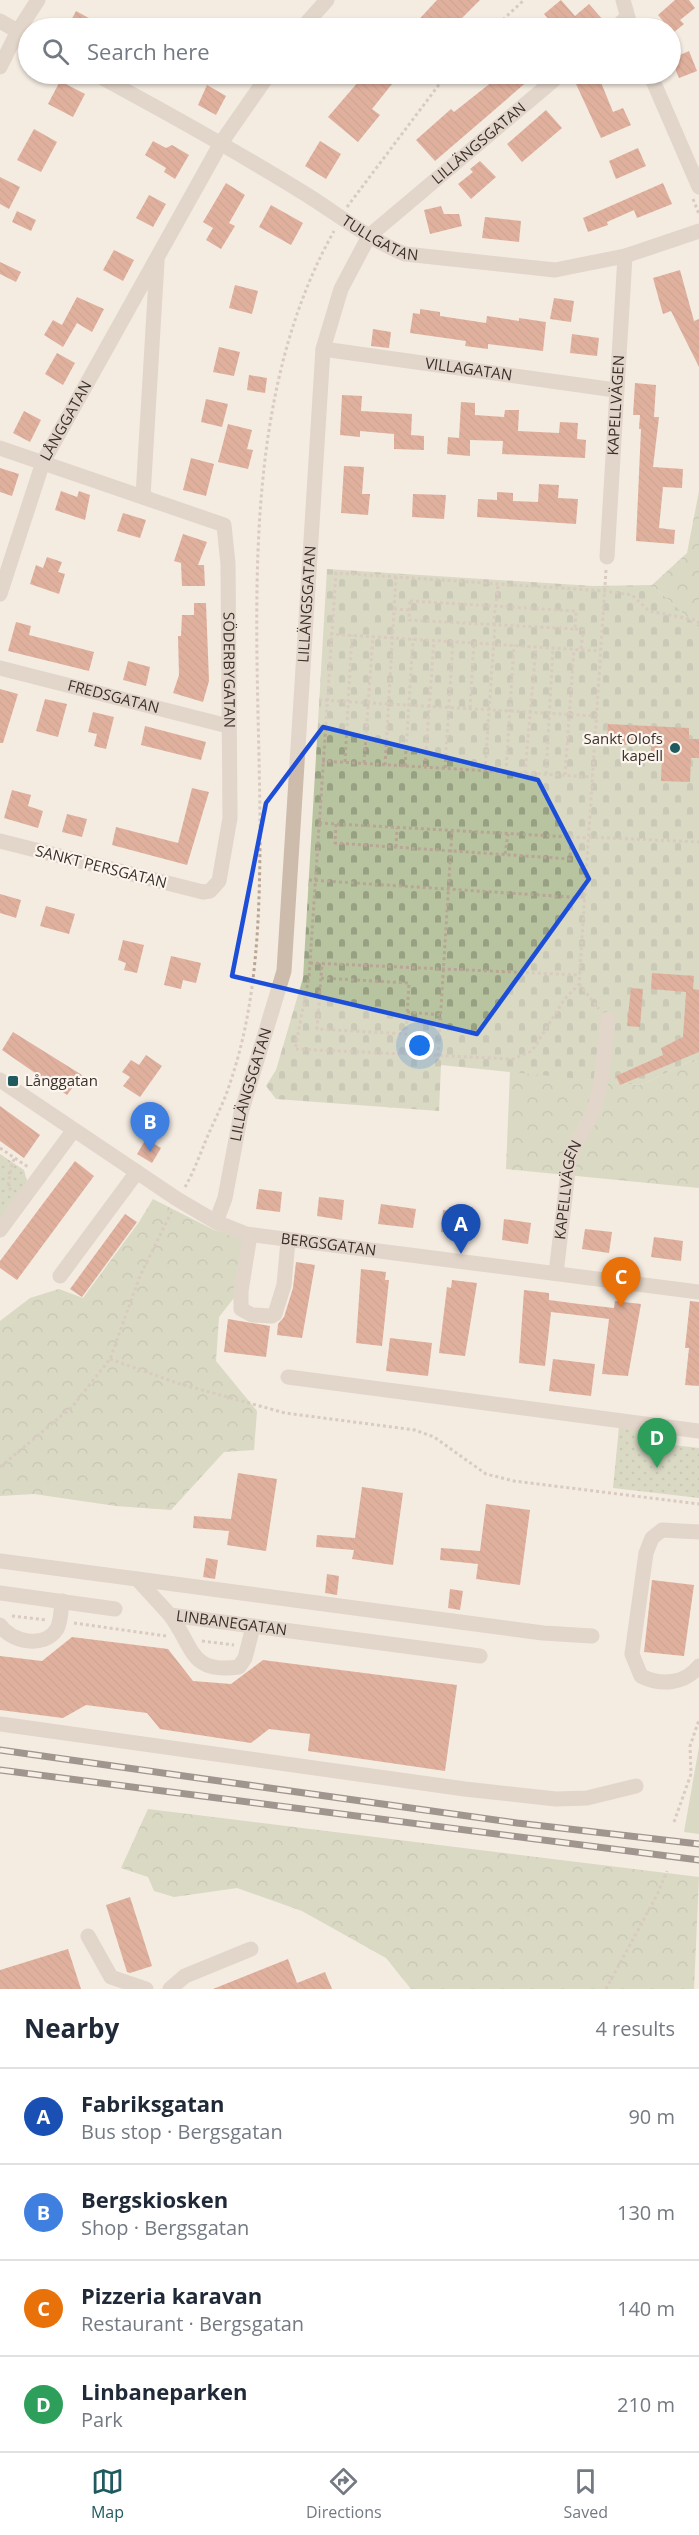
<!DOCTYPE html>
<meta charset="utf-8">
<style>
:root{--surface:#fff;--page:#f6f6f7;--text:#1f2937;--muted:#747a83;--line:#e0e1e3;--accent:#1f5a5e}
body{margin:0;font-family:"Open Sans",sans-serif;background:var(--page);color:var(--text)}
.you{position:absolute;left:420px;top:1046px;width:21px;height:21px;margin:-15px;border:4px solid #fff;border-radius:50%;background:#1a73e8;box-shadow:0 0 0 9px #1a73e833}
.badge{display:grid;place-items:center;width:39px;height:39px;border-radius:50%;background:var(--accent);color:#fff;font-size:20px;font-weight:700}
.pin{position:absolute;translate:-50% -50px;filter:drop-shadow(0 2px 3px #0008)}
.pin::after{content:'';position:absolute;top:32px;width:21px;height:18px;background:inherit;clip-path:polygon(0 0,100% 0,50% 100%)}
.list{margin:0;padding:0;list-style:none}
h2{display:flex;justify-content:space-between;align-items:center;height:78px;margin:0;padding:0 24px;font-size:26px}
h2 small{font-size:20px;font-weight:400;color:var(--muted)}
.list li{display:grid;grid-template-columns:39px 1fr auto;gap:18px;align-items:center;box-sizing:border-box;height:96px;padding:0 24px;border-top:2px solid var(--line)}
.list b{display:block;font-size:22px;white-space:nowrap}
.list p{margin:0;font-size:20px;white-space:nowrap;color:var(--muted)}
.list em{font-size:20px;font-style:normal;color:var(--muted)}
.icon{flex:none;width:33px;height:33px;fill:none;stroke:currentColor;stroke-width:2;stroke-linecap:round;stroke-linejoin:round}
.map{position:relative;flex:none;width:699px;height:1989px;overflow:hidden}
.search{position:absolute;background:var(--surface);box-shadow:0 2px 4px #0004;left:18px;right:18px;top:18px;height:66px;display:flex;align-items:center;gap:15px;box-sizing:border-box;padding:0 21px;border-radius:33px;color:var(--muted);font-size:22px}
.sheet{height:462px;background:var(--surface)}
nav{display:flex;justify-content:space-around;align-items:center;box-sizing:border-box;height:84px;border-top:2px solid var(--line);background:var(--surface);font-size:16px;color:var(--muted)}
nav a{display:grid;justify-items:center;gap:3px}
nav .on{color:var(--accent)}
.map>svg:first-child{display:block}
</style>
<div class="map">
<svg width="699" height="1989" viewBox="0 0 699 1989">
<defs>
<pattern id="forest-crowns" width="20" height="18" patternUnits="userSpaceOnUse" patternTransform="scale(1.5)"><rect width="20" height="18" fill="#b8c4a0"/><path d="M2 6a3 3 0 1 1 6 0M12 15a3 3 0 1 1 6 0" fill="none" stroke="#97a083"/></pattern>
<pattern id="cemetery-stones" width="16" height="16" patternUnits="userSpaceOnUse" patternTransform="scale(1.5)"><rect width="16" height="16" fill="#b8c4a0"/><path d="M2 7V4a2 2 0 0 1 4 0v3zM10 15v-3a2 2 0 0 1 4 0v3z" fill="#97a083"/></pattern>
<pattern id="park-dots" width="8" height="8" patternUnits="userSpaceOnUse" patternTransform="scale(1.5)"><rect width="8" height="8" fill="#b8c4a0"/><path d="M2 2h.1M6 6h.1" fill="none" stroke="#97a083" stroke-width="1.8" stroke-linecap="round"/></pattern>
<pattern id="building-back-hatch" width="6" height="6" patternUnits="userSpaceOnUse" patternTransform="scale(1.5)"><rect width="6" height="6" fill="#c8694b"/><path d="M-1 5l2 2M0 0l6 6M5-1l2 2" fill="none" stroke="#a4573f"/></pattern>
</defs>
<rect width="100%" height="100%" fill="#f4ebe1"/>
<polygon fill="#b8c4a0" points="699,1747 699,1834 684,1832"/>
<g fill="url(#forest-crowns)">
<polygon points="699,491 699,628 652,585 687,553"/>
<polygon points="699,1057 699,1188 506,1169 510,1071 641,1085"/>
<polygon points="153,1199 214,1230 249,1239 237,1294 219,1317 216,1361 257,1411 254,1450 224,1452 171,1510 116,1506 34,1494 0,1496 0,1321 30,1298 59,1289 83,1298 139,1222"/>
<polygon points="148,1809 699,1877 694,1989 411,1989 386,1958 302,1911 237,1888 174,1897 154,1891 148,1877 121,1868"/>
</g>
<polygon fill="url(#cemetery-stones)" points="327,569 593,586 652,585 699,628 699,1057 641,1085 441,1065 439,1111 276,1099 266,1086 276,1070 303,978"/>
<g fill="url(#park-dots)">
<polygon points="0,1154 24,1170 28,1185 0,1228"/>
<polygon points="619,1427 675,1434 673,1445 699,1448 699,1498 613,1488"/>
</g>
<g fill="url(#building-back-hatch)">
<polygon points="437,0 480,0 452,28 411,28"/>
<polygon points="561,0 575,16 589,4 604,21 595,28 556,28 544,14"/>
<polygon points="675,0 689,0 695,8 680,20 684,24 673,33 658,15"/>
<polygon points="76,11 107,28 67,28"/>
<polygon points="689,51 697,71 679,78 671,59"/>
<polygon points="365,74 400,74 372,109 380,115 358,142 328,117"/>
<polygon points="502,74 536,74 435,161 416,140 451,109 454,112"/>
<polygon points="598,75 613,112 623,108 631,125 601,138 576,84"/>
<polygon points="60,81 85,94 73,117 48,104"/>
<polygon points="207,85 226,96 216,115 198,105"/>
<polygon points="546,110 562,128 522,162 507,144"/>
<polygon points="34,129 57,142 41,172 17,160"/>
<polygon points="153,141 166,148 172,145 189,155 175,179 164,172 166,168 145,155"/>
<polygon points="320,141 341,154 326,179 305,166"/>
<polygon points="638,148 646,166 616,179 609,161"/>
<polygon points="480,161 496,177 471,199 458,184 473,172 470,169"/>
<polygon points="0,177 20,187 9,209 0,204"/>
<polygon points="226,183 245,195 229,223 235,226 221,249 206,240 213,228 203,222"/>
<polygon points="663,183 672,204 637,218 634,210 607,222 608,225 588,232 583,218"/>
<polygon points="149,195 166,204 153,227 136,218"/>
<polygon points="271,205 303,223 291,245 259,227"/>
<polygon points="441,206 444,214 459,214 462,226 430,234 424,210"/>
<polygon points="17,211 36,220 31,231 12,222"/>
<polygon points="485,217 521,221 519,242 482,238"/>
<polygon points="114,250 134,260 123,281 103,270"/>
<polygon points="0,262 21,272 16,282 0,274"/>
<polygon points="680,270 694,321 699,319 699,367 671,311 663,314 653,278"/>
<polygon points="235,285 258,291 252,314 229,308"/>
<polygon points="77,297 104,309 92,332 77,323 63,347 44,335 53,320 62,325"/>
<polygon points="554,298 574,301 571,322 550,319"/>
<polygon points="420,309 440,312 440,316 486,323 487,316 519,321 519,318 546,322 543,351 488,344 488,349 465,346 466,341 410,333 413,313 420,314"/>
<polygon points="373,329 391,332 389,348 371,346"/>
<polygon points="572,334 599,338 597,356 570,353"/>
<polygon points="219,347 240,352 234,376 213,372"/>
<polygon points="57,353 75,363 63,385 45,374"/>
<polygon points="249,375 267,378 265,393 247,390"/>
<polygon points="635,383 656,385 654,417 659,417 653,467 683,469 682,488 663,487 659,528 675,530 674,544 636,541 641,429 639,429 640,415 633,415"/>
<polygon points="342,395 362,396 361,411 412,414 411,435 424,436 424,450 394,449 394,434 360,431 360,437 340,435"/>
<polygon points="206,399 228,404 222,427 201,422"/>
<polygon points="461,402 475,403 475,415 504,417 505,410 519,410 518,431 559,433 560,422 578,423 577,439 586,440 585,458 502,454 503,441 470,440 470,456 447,454 448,437 459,438"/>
<polygon points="24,411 41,420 30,442 13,433"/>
<polygon points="228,424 252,430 247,449 253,450 248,469 218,462"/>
<polygon points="191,458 214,464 206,496 183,490"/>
<polygon points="344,466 364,467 362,494 370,494 368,515 341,513"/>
<polygon points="0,468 19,474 12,496 0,492"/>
<polygon points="539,484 559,485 558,498 578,499 576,524 477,517 478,499 497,500 497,492 513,493 513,501 538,502"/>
<polygon points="61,491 77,497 79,491 90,495 85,520 55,510"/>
<polygon points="413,494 446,495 444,519 412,517"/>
<polygon points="123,513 146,520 140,538 117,531"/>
<polygon points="183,534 207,542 198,565 204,565 205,586 182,586 181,563 174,561"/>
<polygon points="47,557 62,562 58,572 65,574 59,594 30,584 36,565 43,568"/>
<polygon points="194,603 206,603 209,681 203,702 173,693 179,675 178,636 181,636 182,615 194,615"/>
<polygon points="16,622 31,626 29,635 94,652 89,671 8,651"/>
<polygon points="128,661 150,667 146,686 123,680"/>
<polygon points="0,689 18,694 3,743 0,743"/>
<polygon points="45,699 67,704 58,737 36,731"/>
<polygon points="93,712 114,717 106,749 94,746 97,734 88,732"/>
<polygon points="608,724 689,728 689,739 699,739 699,758 691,758 690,782 661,781 662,755 651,754 651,746 607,744"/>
<polygon points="145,726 206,742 201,760 141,745"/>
<polygon points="192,788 209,792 187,865 112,845 116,827 178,843"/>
<polygon points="12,790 31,795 28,806 43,811 38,828 4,818"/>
<polygon points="67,814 87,819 82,837 62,832"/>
<polygon points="0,894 21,900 16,918 0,913"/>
<polygon points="46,906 75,914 69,934 40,926"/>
<polygon points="123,940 144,945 137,973 124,970 126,963 118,960"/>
<polygon points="171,956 201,963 196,983 183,980 181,989 164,985"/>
<polygon points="652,973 694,976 693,989 699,990 699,1052 620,1085 616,1076 663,1055 661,1048 683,1037 686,992 651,989"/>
<polygon points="631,988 643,989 640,1027 627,1026"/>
<polygon points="13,1032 82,1075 67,1095 2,1050"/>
<polygon points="146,1055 162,1066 140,1097 123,1086 130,1077 122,1072 131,1060 139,1065"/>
<polygon points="0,1106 40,1135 24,1158 0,1141"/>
<polygon points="146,1139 161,1148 152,1163 137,1154"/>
<polygon points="75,1161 94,1176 17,1280 0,1268 0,1261"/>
<polygon points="259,1189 282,1192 280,1212 256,1209"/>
<polygon points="319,1197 344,1200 342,1220 317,1216"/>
<polygon points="381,1204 416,1209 413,1228 378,1224"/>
<polygon points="443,1210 468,1214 465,1235 441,1232"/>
<polygon points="125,1214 137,1222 82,1297 70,1289"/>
<polygon points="504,1219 531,1223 528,1244 502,1240"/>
<polygon points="585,1229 612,1232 609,1253 582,1249"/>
<polygon points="654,1237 683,1241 681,1261 651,1257"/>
<polygon points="296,1262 315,1265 302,1338 277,1335 278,1324 284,1317 293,1288"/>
<polygon points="361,1269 386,1272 385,1280 389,1280 382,1346 356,1343"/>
<polygon points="452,1280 477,1283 465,1356 439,1353 447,1287 451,1288"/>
<polygon points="524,1290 549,1293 549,1300 579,1304 614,1308 615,1301 641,1304 628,1376 602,1374 609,1319 585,1316 551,1312 545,1366 519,1363"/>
<polygon points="690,1301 699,1302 699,1386 685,1385 689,1348 685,1348"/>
<polygon points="228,1319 270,1326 266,1357 224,1352"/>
<polygon points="390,1338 432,1343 428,1376 386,1371"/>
<polygon points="553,1359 595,1364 591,1396 549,1391"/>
<polygon points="238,1473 277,1479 266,1551 227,1545 229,1531 193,1528 194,1516 231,1519"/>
<polygon points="362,1487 403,1493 393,1565 352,1559 354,1550 316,1547 317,1535 355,1538"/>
<polygon points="486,1504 530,1510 520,1585 476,1579 478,1564 440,1560 441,1548 480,1551"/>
<polygon points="206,1558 218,1560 215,1579 203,1577"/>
<polygon points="327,1574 339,1576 337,1595 325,1593"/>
<polygon points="652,1580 694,1585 684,1656 644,1652"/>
<polygon points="450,1589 463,1591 460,1610 448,1608"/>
<polygon points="72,1637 168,1649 193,1681 231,1684 263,1660 457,1685 445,1771 308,1751 310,1734 269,1729 251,1743 160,1729 147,1713 86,1705 63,1718 0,1710 0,1656 42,1661"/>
<polygon points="130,1897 152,1966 130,1973 127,1972 106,1905"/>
<polygon points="68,1949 81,1989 0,1989 0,1970"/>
<polygon points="288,1959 297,1983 325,1972 332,1989 213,1989"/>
</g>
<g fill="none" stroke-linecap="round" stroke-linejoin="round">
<g stroke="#b9a596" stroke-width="3" stroke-dasharray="3 3" stroke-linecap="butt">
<polyline points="494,28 524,0"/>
<polyline points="693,199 699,214"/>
<polyline points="347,207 447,74"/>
<path d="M606,570C597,708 588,846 579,984L564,1000L532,1051L513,1059L295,1049L309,977L336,573H338L604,591L632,595L649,611L695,620L699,623"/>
<polygon points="410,601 576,611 575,629 409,620"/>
<polyline points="496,607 498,584"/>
<polyline points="394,609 409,610"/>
<polyline points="494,625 495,607"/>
<polyline points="575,629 583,630 581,650"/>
<polyline points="330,634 600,651"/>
<polyline points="319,700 596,716"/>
<polyline points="470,708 474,643"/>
<polyline points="322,761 592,777"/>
<polyline points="345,762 352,635"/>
<polyline points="364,763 373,636"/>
<polyline points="385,765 396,577"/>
<polyline points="405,766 413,639"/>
<polyline points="425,767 434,640"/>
<polyline points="445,768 453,641"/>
<polyline points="485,770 495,626"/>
<polyline points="506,772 514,645"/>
<polyline points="525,773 536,647"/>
<polyline points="546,774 553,648"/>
<polyline points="565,775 574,649"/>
<polyline points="319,823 588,838"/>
<polyline points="336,824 335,843 570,859 571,837"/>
<polyline points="589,837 699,842"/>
<polyline points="396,847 397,828"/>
<polyline points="505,854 508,834"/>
<polyline points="309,880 585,898"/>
<polyline points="310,963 580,975"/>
<polyline points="321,978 409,983 406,1034 317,1029 322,963"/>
<polyline points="579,984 599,1009"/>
<polyline points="407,1012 441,1015"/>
<polyline points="438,1056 452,831"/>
<polyline points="0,1148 28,1167"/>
<path d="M185,1187C195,1170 201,1151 209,1133C216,1117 225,1100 230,1083C258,1002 260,910 260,825C259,630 235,408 334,231"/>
<polyline points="11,1190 8,1186 12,1163 15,1158"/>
<polyline points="110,1359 177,1383 285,1413 415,1430 434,1437 486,1474 514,1481 699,1504"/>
<polyline points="0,1467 72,1407 110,1359 140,1276 172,1211"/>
<polyline points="12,1616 47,1620"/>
<polyline points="74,1623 166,1636"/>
<polyline points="202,1641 234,1645"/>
<polyline points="674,1822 691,1774 690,1746 699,1720"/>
<polyline points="606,1989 658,1893 667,1871"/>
</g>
<g stroke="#cdbbac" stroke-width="15">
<polyline points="623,0 631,28"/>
<polyline points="0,21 28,37"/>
<polyline points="302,28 327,0"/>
<polyline points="615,28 626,18"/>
<polyline points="0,67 18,31 38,0"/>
<path id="s1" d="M95,74C164,111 232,149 299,190C334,211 367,239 405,254L555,270L625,256L699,231"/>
<polyline points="650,74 699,187"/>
<path id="s2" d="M323,349L615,390"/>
<path id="s3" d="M0,448L224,525L228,564L230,818L219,881L210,891L203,892L0,841"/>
<polyline points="143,496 157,262"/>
<path id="s4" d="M607,557L625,256"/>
<path id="s5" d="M0,594L43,462L221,143L269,74"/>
<path id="s6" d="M0,668L228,726"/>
<path id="s7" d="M0,1080L177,1199L216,1222L246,1234L699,1292"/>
<path id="s8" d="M216,1222L225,1198L241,1113L284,971L323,349L341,289L369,236L561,74"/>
<polyline points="0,1230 73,1131"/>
<polyline points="250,1235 241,1291 241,1309 252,1315 272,1316 275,1314 284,1285 288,1241"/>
<path id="s9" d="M556,1273L570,1155L594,1111L601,1081L608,1019"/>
<polyline points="60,1276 137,1172"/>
<polyline points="288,1377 699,1431"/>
<path d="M699,1532L662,1530L652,1538L646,1553L632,1654L641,1676C661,1686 685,1684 699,1666"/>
<path id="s10" d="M0,1561L137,1579L170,1615L480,1656"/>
<polyline points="137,1579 543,1633 592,1636"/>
<polyline points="0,1593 115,1609"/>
<path d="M170,1615C194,1647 189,1674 239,1667L245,1658L253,1627"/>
<path d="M0,1625C11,1642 44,1649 57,1629C61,1621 61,1610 62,1601"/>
<polyline points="0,1724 465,1789 556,1799 587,1798 636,1786"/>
<polyline points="88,1936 111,1977 146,1989"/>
<polyline points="170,1989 185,1976 251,1949"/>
</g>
<defs>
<g id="rail">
<polyline points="0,1750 517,1823 699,1844"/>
<polyline points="0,1770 699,1860"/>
</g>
</defs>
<use href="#rail" stroke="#3b302b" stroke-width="7"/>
<use href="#rail" stroke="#fbf5ee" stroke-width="4.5" stroke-dasharray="14" stroke-linecap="butt"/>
</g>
<path d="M0 0H699V1989H0ZM323,727L538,780L589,879L477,1034L232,976L266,803Z" fill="#f4ebe1" fill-opacity=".55" fill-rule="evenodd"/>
<path fill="none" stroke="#1d4ed8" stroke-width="4.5" stroke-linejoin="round" d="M323,727L538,780L589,879L477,1034L232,976L266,803Z"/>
<g fill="#1f5a5e" stroke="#fbf5ee" stroke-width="2">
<circle cx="675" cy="748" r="6"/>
<rect x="7" y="1075" width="12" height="12" rx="3"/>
</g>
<g text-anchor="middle" stroke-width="4.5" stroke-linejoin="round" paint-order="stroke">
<g font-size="15" fill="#3b302b" stroke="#fbf5ee">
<text dy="5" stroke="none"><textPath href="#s8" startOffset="1150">LILLÄNGSGATAN</textPath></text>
<text dy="5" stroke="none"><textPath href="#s1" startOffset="330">TULLGATAN</textPath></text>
<text dy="5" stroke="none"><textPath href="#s2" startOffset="147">VILLAGATAN</textPath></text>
<text dy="5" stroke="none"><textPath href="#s4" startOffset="152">KAPELLVÄGEN</textPath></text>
<text dy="5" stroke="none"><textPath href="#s5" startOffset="186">LÅNGGATAN</textPath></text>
<text dy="5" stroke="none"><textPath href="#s8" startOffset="628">LILLÄNGSGATAN</textPath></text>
<text dy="5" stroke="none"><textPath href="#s3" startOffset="382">SÖDERBYGATAN</textPath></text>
<text dy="5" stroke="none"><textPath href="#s6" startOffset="117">FREDSGATAN</textPath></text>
<text transform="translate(101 867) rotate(14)" y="5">SANKT PERSGATAN</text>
<text dy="5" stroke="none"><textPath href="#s8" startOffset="142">LILLÄNGSGATAN</textPath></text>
<text dy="5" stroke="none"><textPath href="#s9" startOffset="84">KAPELLVÄGEN</textPath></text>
<text dy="5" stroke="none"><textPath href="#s7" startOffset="374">BERGSGATAN</textPath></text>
<text dy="5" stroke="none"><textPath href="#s10" startOffset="249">LINBANEGATAN</textPath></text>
</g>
<g font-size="15" fill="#3b302b" stroke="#fbf5ee" text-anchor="end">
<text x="663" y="744">Sankt Olofs<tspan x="663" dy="17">kapell</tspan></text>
<text x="25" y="1086" text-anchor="start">Långgatan</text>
</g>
</g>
</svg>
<div class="you"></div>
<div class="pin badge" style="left:461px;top:1254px;background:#1a4fb4">A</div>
<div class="pin badge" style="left:150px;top:1152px;background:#3f7fe0">B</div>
<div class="pin badge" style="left:621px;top:1307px;background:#e8710a">C</div>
<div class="pin badge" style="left:657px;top:1468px;background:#2e9e5b">D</div>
<div class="search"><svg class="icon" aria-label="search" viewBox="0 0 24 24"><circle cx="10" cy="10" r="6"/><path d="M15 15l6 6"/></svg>Search here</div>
</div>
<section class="sheet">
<h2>Nearby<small>4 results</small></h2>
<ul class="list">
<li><span class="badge" style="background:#1a4fb4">A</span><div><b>Fabriksgatan</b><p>Bus stop · Bergsgatan</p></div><em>90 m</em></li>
<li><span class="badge" style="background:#3f7fe0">B</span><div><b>Bergskiosken</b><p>Shop · Bergsgatan</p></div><em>130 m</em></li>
<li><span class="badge" style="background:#e8710a">C</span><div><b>Pizzeria karavan</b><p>Restaurant · Bergsgatan</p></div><em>140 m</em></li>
<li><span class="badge" style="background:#2e9e5b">D</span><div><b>Linbaneparken</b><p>Park</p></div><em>210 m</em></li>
</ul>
</section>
<nav>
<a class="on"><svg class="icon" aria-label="map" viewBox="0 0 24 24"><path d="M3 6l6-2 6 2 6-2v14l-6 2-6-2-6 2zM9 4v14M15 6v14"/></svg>Map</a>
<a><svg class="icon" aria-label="directions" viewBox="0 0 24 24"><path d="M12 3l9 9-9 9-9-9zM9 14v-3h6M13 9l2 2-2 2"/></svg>Directions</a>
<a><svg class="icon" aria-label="saved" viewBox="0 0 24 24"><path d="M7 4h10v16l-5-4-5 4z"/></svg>Saved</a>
</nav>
